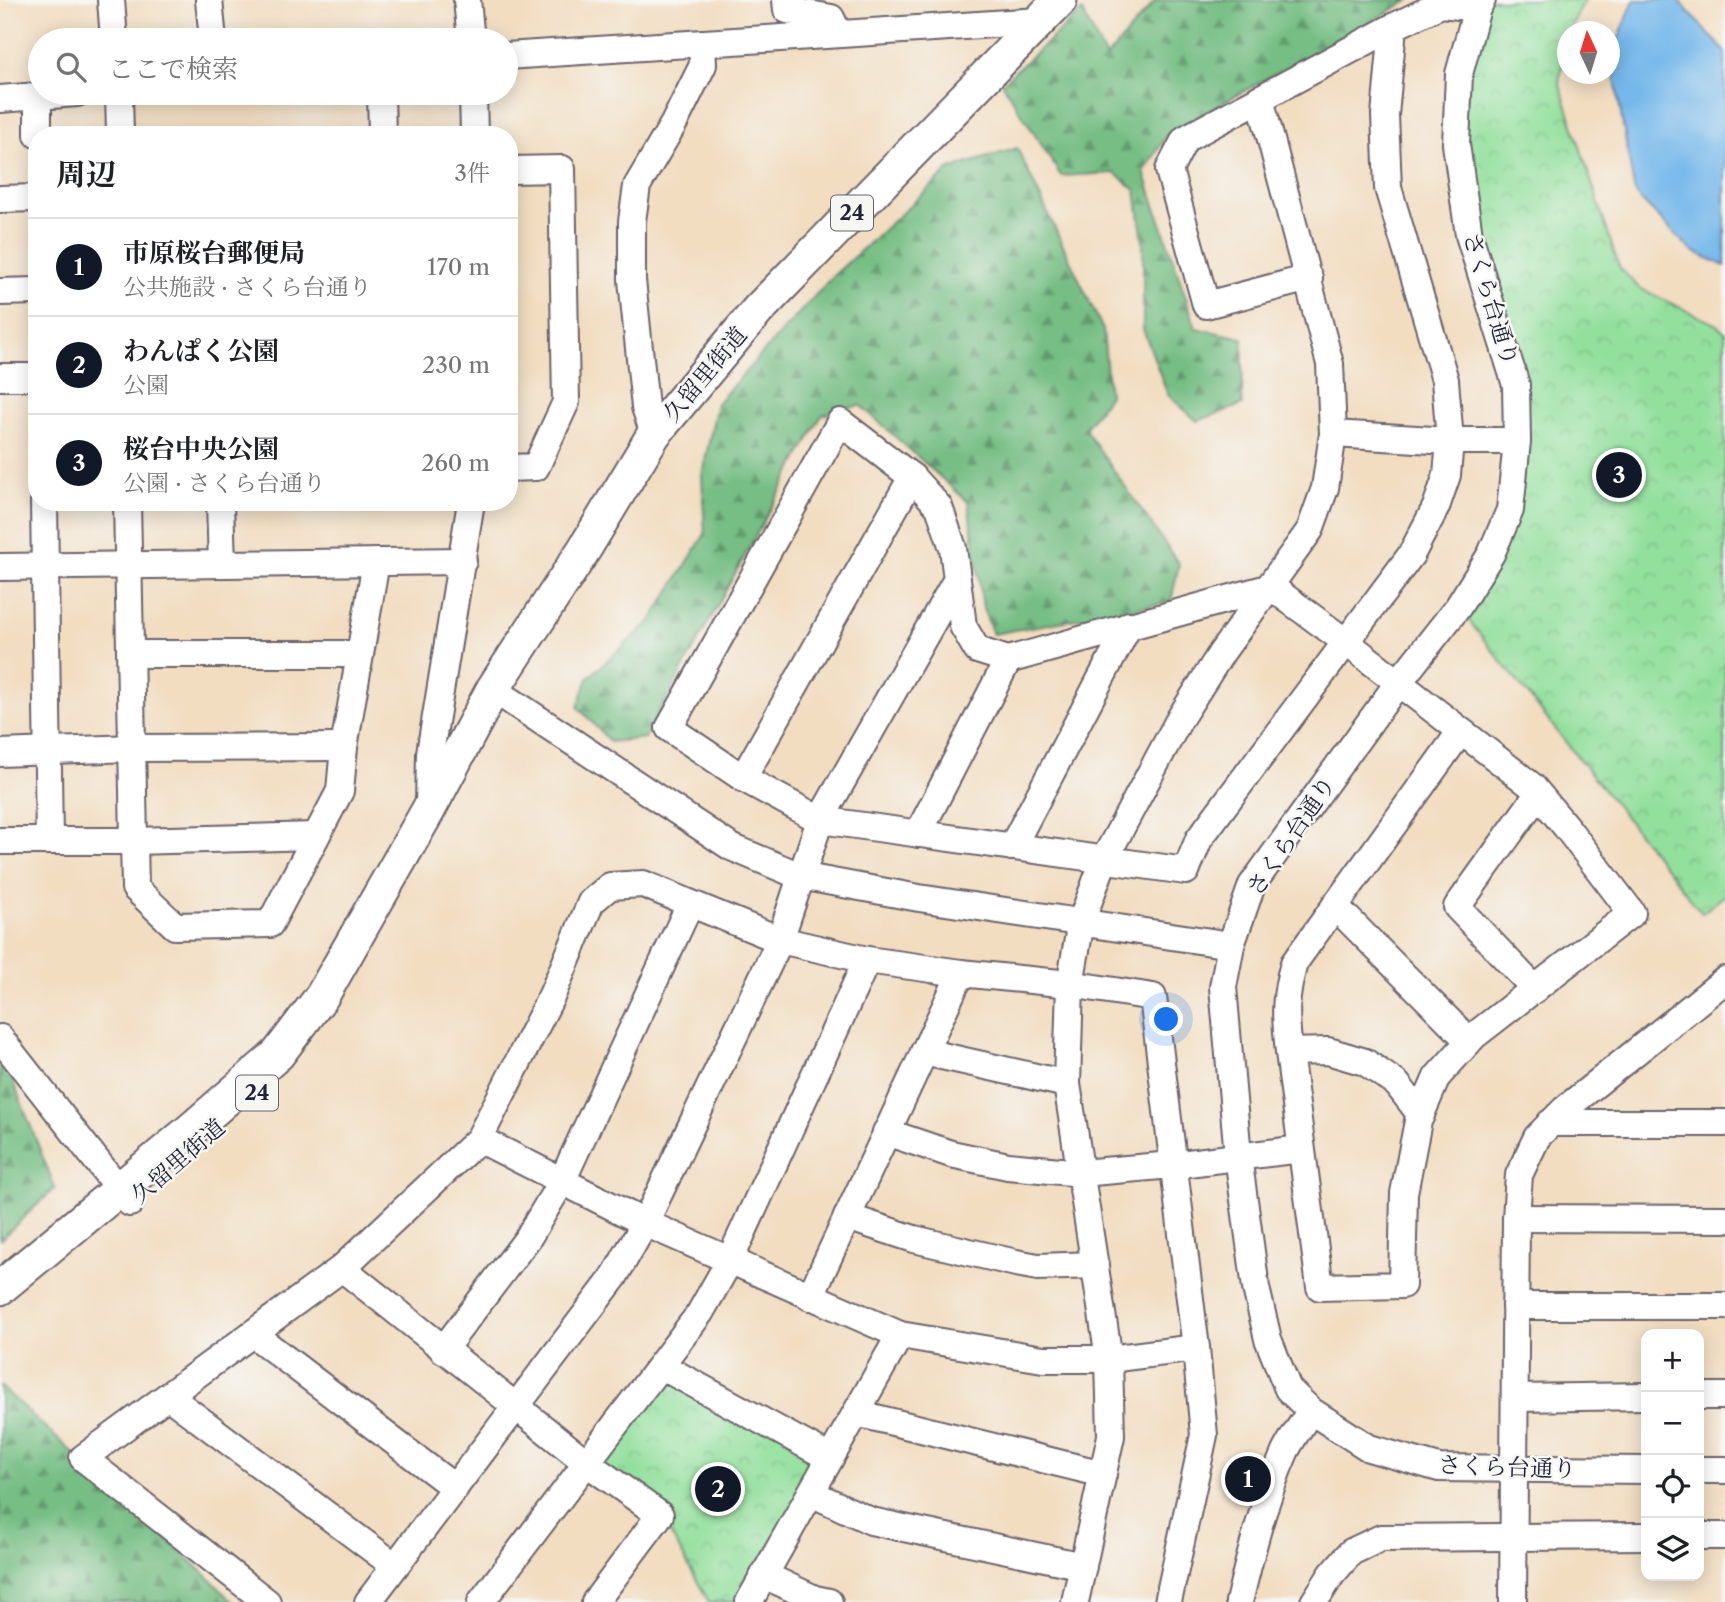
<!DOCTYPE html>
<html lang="ja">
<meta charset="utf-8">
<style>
:root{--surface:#fff;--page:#f2f2f2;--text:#202124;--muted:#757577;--line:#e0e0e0;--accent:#111827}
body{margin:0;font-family:"Libre Caslon Text","Noto Serif JP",serif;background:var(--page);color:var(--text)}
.controls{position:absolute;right:21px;bottom:21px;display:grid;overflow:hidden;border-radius:14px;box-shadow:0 4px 18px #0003}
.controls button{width:63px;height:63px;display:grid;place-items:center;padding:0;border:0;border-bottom:2px solid var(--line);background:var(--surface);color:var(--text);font:35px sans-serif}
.compass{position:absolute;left:1557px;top:21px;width:63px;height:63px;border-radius:50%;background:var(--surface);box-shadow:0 4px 18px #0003;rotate:356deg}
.you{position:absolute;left:1167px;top:1020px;width:24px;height:24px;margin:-18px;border:5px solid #fff;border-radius:50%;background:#1a73e8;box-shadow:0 0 0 10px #1a73e833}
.badge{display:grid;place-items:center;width:46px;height:46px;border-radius:50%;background:var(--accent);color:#fff;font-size:23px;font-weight:700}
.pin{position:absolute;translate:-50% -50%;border:4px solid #fff;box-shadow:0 2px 7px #0006}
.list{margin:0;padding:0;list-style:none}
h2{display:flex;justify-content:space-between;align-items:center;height:91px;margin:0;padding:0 28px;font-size:30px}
h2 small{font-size:23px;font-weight:400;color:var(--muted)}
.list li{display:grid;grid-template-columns:46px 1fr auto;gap:21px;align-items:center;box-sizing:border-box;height:98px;padding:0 28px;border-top:2px solid var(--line)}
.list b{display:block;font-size:26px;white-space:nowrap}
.list p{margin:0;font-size:23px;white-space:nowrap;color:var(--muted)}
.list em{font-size:23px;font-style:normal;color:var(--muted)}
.icon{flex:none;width:38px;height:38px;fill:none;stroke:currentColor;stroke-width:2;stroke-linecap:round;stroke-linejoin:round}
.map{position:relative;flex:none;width:1725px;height:1602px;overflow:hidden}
.search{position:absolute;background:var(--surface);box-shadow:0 4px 18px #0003;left:28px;top:28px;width:490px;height:77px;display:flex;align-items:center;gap:18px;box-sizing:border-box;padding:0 24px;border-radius:38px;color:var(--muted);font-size:26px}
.panel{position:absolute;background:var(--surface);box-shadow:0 4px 18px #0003;left:28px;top:126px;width:490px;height:385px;border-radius:28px}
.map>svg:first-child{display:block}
</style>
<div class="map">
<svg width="1725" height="1602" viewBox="0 0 1725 1602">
<defs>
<pattern id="forest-firs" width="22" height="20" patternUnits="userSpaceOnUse" patternTransform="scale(1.75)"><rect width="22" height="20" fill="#76be84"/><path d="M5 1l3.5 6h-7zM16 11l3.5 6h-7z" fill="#609a6d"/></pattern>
<pattern id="park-crowns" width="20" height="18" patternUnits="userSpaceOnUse" patternTransform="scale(1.75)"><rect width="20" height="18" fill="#93e09d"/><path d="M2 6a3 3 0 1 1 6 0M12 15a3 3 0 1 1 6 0" fill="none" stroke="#7ec088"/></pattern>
</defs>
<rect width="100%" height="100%" fill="#f6f6f2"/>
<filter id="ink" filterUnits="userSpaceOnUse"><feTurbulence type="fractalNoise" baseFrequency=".0143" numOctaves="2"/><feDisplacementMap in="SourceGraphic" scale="14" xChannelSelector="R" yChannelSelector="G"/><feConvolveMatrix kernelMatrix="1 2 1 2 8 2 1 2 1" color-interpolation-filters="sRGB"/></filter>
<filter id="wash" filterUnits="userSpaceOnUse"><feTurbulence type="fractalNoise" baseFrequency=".00686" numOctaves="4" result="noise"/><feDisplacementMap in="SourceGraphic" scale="28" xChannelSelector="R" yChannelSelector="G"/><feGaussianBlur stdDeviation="1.57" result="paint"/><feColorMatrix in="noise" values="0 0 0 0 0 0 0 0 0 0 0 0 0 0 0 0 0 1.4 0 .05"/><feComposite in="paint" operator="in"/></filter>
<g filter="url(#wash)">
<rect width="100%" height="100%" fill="#f2ddc1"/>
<g fill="url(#forest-firs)" stroke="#4c7060" stroke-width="2">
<polygon points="1156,0 1410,0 1168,133 1144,172 1196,328 1243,338 1242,405 1197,421 1168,395 1143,329 1143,242 1136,190 1114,173 1061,176 1002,83 1082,11 1106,58"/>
<polygon points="1017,148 1103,330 1109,395 1085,429 1179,564 1171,602 993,634 983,608 968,502 860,405 822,415 645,738 610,742 578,707 588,678 651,621 705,534 702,476 717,403 833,276 950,169"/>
<polygon points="0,1055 3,1056 55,1188 0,1240"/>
<polygon points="0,1386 203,1572 233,1602 0,1602"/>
</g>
<g fill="url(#park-crowns)" stroke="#5a816c" stroke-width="2">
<polygon points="1482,0 1585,0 1568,32 1559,82 1619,267 1639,288 1717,325 1725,332 1725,895 1702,913 1458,607 1491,554 1517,441 1456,144"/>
<polygon points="661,1366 830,1458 749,1602 709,1602 660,1515 587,1463"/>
</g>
<polygon fill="#76b8eb" stroke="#4c6d93" stroke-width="2" points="1634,0 1678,0 1725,52 1725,266 1692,251 1635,194 1611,57"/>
</g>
<g filter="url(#ink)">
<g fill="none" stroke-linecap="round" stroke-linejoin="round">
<defs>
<g id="minor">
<polyline points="111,0 114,40"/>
<polyline points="209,0 213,40"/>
<polyline points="467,0 471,40"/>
<polyline points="786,0 787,10 831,18 839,34"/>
<polyline points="1482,0 1477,8 1459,74 1456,144 1469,235 1516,385 1517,441 1510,510 1491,554 1458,607 1398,683 1252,885 1231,945 1223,987 1238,1156 1256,1288 1268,1339 1288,1389 1311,1411 1369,1448 1439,1468 1646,1470"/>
<path d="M1393,27L1385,115L1388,188L1445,380L1450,441L1447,475L1436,507L1411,555L1199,839L1186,871L820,820L743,778L669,728L840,422L912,477L939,507L953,548L963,626L977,650L1008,660L1271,587L1346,642L1532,786L1567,828L1632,913L1474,1036L1437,1077L1418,1121L1404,1193L1402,1285L1320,1287L1289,1052C1285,1017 1284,998 1294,963L1461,731"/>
<polyline points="506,56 1039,21"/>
<polyline points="119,93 120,135"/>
<polyline points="381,93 382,135"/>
<polyline points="473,93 474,135"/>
<polyline points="38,96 38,135"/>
<polyline points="0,99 77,93"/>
<polyline points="509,170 562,169 566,402 536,467 509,468"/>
<polyline points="0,199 37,198"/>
<polyline points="1309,278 1206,305 1169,170 1185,139 1393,27 1441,4 1477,8"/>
<polyline points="0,292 37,291"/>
<polyline points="0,377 37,377"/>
<polyline points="654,434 645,407 632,280 632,221 637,186 674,123 703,65 702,43"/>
<polyline points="1333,434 1450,441 1517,441"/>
<polyline points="44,502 49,840"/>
<polyline points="127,502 135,888 175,926 270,924 340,791 344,747 376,562"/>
<polyline points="220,502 222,564"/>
<polyline points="0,567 463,561"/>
<polyline points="130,654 360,654"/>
<polyline points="493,689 731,847 800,876 919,898 1231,945"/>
<polyline points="0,753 132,748 344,747"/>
<polyline points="743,778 912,477"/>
<polyline points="429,809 430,753 471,502"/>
<polyline points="918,834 1008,660"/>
<polyline points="0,841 133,841 315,836"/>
<polyline points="1012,847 1129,625"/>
<polyline points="1335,906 1469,1041"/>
<polyline points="1535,989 1457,907 1538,794"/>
<polyline points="0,1038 130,1203"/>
<polyline points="924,1052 1067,1084"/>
<polyline points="1289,1052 1328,1051 1365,1062 1397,1084 1421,1115"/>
<polyline points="1550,1123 1725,1123"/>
<polyline points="886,1132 951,1154 1008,1166 1081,1173 1172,1165 1301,1149"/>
<polyline points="479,1139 645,1223 900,1335 1043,1359 1109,1359 1196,1348"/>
<polyline points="847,1217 914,1239 1016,1263 1038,1267 1095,1265"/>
<polyline points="1516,1218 1725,1219"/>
<polyline points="342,1268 587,1463 660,1515 595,1602"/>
<polyline points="810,1297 961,973 1070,984 1153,997 1196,1348 1204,1435 1168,1602"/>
<polyline points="1515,1306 1725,1306"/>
<polyline points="253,1334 455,1488"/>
<polyline points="443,1350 528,1238 562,1181 690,904"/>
<polyline points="661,1366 830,1458"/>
<polyline points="168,1396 395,1566"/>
<polyline points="1699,1396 1725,1396"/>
<polyline points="1515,1398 1646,1396"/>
<polyline points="856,1413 1103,1474"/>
<polyline points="1699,1470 1725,1470"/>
<polyline points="811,1493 871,1521 1083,1566"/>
<polyline points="1699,1536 1725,1536"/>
<polyline points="764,1575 815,1599 829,1602"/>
<polyline points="267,1602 83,1458 342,1268 479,1139 552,995 591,902 610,886 643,884 780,940 867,960 961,973"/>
<polyline points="368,1602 614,1277 645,1223 780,940 820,820 957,579"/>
<polyline points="481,1602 700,1313 730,1260 867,960"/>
<polyline points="749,1602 900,1335"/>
<polyline points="1075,1602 1111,1436 1109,1359 1067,1084 1070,984 1081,922 1104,860 1180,718 1222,652 1310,530 1325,488 1333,434 1330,364 1260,98"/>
<path d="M1239,1602C1251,1552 1264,1500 1285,1452C1292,1438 1302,1424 1311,1411"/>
<polyline points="1314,1602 1332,1574 1351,1552 1381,1538 1646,1536"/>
<polyline points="1513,1602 1516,1218 1519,1175 1537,1137 1565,1109 1725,980"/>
</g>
<polyline id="major" points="0,1288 186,1134 278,1054 322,996 429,809 493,689 585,548 654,434 758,310 1060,0"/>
</defs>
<use href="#minor" stroke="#6b636a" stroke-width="30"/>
<use href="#major" stroke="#6b636a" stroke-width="37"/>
<use href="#minor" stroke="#fff" stroke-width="26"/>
<use href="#major" stroke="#fff" stroke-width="33"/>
</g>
</g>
<g text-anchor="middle" stroke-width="5" stroke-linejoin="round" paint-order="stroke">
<g fill="#f6f6f2" stroke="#626272" stroke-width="2">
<rect x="831" y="195.5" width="42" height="35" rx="5"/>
<rect x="236" y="1075.5" width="42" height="35" rx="5"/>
</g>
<g font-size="21" font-weight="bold" fill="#22223b">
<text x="852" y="220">24</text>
<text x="257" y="1100">24</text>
</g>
<g font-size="23" fill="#22223b" stroke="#f6f6f2">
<text transform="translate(1491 299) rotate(73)" y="8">さくら台通り</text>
<text transform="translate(705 374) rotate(-50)" y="8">久留里街道</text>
<text transform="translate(1291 836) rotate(-56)" y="8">さくら台通り</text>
<text transform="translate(178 1161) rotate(-41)" y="8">久留里街道</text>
<text transform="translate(1507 1467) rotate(2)" y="8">さくら台通り</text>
</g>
</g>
</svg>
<div class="controls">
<button>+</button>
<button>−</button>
<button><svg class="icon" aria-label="locate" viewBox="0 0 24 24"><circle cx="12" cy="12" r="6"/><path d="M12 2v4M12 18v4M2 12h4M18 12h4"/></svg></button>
<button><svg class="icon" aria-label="layers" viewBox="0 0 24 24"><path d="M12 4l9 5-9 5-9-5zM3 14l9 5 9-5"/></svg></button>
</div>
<svg class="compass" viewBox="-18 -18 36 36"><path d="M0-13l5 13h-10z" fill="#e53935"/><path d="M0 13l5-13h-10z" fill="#757577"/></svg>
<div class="you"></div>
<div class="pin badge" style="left:1248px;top:1479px">1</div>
<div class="pin badge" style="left:718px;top:1489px">2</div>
<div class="pin badge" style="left:1619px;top:475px">3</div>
<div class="search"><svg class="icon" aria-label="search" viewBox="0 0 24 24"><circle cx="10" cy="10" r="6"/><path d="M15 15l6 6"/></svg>ここで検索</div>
<section class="panel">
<h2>周辺<small>3件</small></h2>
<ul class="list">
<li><span class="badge">1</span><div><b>市原桜台郵便局</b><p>公共施設 · さくら台通り</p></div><em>170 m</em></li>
<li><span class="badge">2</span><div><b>わんぱく公園</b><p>公園</p></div><em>230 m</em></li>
<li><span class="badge">3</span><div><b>桜台中央公園</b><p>公園 · さくら台通り</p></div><em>260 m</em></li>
</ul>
</section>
</div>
